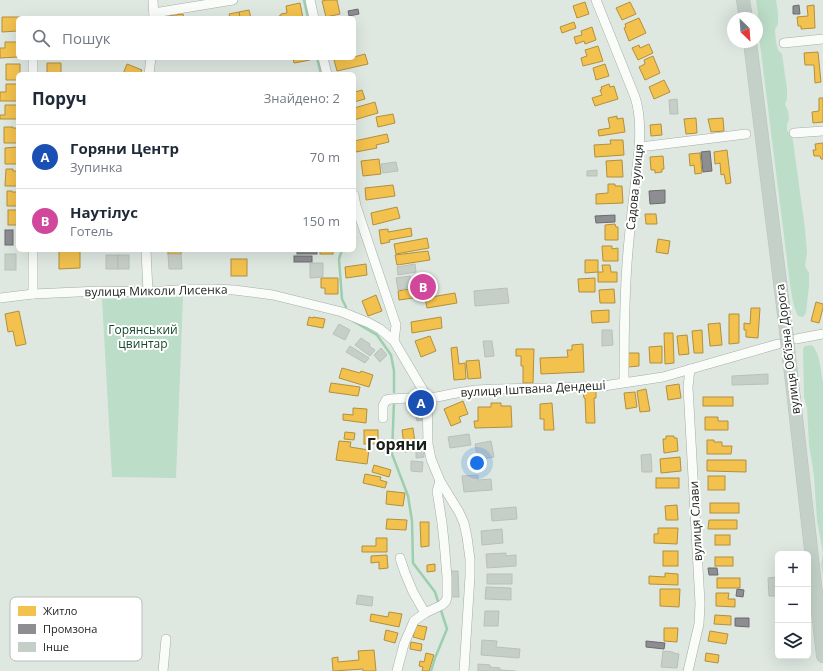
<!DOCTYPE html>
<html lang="uk">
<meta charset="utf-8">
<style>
:root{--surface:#fff;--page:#f2f2f3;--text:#1f2937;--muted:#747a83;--line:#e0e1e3;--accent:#7c3aed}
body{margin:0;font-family:"Open Sans",sans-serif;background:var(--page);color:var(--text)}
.controls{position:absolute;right:12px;bottom:12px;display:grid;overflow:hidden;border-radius:6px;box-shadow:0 4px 16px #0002}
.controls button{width:36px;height:36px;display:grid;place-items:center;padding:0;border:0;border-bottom:1px solid var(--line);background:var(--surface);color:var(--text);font:20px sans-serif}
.compass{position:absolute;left:727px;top:12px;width:36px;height:36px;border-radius:50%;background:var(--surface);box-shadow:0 4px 16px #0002;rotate:155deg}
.you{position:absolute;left:477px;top:463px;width:14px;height:14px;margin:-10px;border:3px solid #fff;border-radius:50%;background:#1a73e8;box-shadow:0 0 0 6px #1a73e833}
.badge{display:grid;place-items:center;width:26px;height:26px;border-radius:50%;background:var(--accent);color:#fff;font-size:13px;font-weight:700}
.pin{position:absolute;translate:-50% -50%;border:2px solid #fff;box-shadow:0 1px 4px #0006}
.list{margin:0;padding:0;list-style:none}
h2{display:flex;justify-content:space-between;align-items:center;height:52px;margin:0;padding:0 16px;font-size:17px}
h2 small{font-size:13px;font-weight:400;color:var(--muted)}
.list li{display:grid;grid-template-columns:26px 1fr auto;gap:12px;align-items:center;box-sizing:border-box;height:64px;padding:0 16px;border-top:1px solid var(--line)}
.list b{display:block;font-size:15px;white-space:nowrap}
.list p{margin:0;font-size:13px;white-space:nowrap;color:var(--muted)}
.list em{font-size:13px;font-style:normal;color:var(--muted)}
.icon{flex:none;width:22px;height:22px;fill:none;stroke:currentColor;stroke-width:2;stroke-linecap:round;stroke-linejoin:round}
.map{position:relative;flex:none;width:823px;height:671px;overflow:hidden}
.search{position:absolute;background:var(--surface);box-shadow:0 4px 16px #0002;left:16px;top:16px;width:340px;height:44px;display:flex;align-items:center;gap:10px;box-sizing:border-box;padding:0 14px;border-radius:6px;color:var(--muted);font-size:15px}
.panel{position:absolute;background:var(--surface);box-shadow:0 4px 16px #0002;left:16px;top:72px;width:340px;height:180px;border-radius:6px}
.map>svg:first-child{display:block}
</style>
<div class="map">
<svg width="823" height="671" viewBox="0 0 823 671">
<rect width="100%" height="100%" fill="#dee8e1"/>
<g fill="#bcddc7">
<path d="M756,0H776L778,13V24L775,30L776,42L778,50L782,54L787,89V99L785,104L788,111L789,119L787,125V130L792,137L793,141L805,229L807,253L805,266L809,273V285L806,313L803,317L798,316C793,307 792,295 790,284L757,20L758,14Z"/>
<polygon points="183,297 176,478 112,477 102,299"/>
<path d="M812,345C821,355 820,370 823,382V576L821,565L823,553L817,520L814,476L809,444L807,408L804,397L803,349L805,346Z"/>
</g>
<g fill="#f2c14e" stroke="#b1903f">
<polygon points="326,0 337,0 340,14 326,17 322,1"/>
<polygon points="585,2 589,14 577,18 573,6"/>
<polygon points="630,2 636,14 622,20 616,8"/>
<polygon points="300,3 303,18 280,18 279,16 281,15 281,14 287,13 286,6"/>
<polygon points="814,5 815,28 801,29 801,26 798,26 797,17 808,16 807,6"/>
<polygon points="249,10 251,18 240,18 239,12"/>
<polygon points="239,12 240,18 230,18 229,14"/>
<polygon points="183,14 184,18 167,18 167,16"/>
<polygon points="2,17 21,17 21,18 18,18 18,31 2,32"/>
<polygon points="639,18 646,33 629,41 624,28 626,27 625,24"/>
<polygon points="574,22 576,28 562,33 560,27"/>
<polygon points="592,27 596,40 585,44 584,41 576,44 574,37 582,35 581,31"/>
<polygon points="5,42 18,42 18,57 0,58 0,48 5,48"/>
<polygon points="649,44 653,53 638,60 632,48 639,45 640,48"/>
<polygon points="598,46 603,61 583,66 581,58 587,56 585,50"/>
<polygon points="818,52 821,82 815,83 814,65 805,65 804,53"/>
<polygon points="365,54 368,64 337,71 334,60 342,58 344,58 345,59 354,58 354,57"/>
<polygon points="653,56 660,73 645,80 639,67 645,64 644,60"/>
<polygon points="293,58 310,58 310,60 294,63"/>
<polygon points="47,63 61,63 61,73 72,73 72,74 47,74"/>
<polygon points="6,64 20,64 20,74 18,74 18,80 6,80"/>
<polygon points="127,64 142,70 140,74 123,74"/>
<polygon points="605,64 609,76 596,80 593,68"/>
<polygon points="664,80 670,92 654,99 649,87"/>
<polygon points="6,84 18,84 18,101 0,101 0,92 6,92"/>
<polygon points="609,84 610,87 614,86 618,99 595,106 592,98 602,95 600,90 602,89 601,87"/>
<polygon points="354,89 355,92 362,90 365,99 354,102"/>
<polygon points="819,98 823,98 823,122 813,123 812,112 819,111"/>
<polygon points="375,102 378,113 354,120 354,108"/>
<polygon points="5,105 18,105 18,119 0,119 0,115 5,115"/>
<polygon points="393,114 395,123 378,127 376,117"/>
<polygon points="617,116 617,119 623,118 625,132 599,136 598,130 610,128 608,118"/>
<polygon points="696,118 697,133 686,134 684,119"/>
<polygon points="723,118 724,131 711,132 708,119"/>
<polygon points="661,124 662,135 651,136 650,125"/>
<polygon points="4,127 13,127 13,128 18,128 18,143 4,143"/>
<polygon points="387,134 389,142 376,145 377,148 356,152 354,141"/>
<polygon points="610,140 623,140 624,155 595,157 594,145 611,144"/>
<polygon points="823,143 823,159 821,159 820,156 814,156 813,150 816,150 815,144"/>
<polygon points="18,147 18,164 5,164 5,148"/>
<polygon points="727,150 731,183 726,184 724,174 721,175 720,163 715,164 714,152"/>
<polygon points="700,153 702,173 695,174 694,165 690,166 689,154"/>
<polygon points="663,156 664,169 662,169 662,172 655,173 655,170 651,170 650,157"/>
<polygon points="379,159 381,174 363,176 361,161"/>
<polygon points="622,160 623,177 607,177 606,161"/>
<polygon points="6,169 13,169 13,171 18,171 18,186 5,186"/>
<polygon points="608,184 615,184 615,186 622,186 623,203 596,204 596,194 608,193"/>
<polygon points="393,185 395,196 366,200 365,188"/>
<polygon points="7,191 12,191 12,192 18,192 18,206 7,206"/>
<polygon points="397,207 400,218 373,225 371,213"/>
<rect x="8" y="210" width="10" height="15"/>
<polygon points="645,214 656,214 657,224 646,224"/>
<polygon points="615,224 616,227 618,227 618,240 605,240 605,225"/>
<polygon points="411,228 412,236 389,240 390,242 381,244 379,230 388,229 388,232"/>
<polygon points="427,238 429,248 396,254 394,244"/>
<polygon points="658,239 670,241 668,254 656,252"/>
<polygon points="602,246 612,246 612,249 618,248 618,261 603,261"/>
<polygon points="59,250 80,250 80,268 59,269"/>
<rect x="168" y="250" width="13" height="4"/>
<rect x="320" y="250" width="13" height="4"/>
<polygon points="428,251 430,260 397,265 395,255"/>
<rect x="231" y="259" width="16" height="17"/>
<polygon points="585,260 598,260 598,272 585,273"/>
<polygon points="366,264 367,275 346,278 345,267"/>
<polygon points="602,265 610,265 611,272 617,272 617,282 598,282 598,272 603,272"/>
<polygon points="321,278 338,278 338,294 325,294 325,288 321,288"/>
<polygon points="595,278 595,292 579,292 578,279"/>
<polygon points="434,285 435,295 399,300 398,291"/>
<polygon points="614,289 615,303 600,303 599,290"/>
<polygon points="455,293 457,303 427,308 425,298"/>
<polygon points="376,295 382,311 368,316 362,301"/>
<polygon points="816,302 823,304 823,308 819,323 811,321"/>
<polygon points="751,308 760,308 758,338 746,337 746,330 744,330 744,323 750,324"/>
<polygon points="609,310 609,322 592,323 591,311"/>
<polygon points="19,311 26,344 16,346 13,331 8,332 5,314"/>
<polygon points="729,314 739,314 739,343 729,344"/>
<polygon points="309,317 313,318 313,317 325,319 323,328 307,325"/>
<polygon points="441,317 442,328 412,333 411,322"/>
<polygon points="720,323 722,345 710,346 708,324"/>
<polygon points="702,330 703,353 694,353 692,331"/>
<polygon points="664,333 673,333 674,363 665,364"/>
<polygon points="687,335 689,354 679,355 677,336"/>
<polygon points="430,336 436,351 421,357 415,341"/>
<polygon points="583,344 584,372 541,374 540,358 568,357 567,350 572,350 572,345"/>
<polygon points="662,346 662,363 650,363 649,347"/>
<polygon points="457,347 459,364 465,363 466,379 454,380 451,348"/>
<polygon points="516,349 534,349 533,383 523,383 523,366 521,366 521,356 516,356"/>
<polygon points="627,353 639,353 639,366 628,367"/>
<polygon points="479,360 481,378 468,379 466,361"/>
<polygon points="342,368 360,373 361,371 373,375 369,387 339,378"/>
<polygon points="331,383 360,387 358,396 329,392"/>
<polygon points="679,384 681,398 668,400 666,386"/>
<polygon points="646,389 650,411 640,412 637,391"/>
<polygon points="596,391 596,398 594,398 595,423 586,423 585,398 584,398 583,392"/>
<polygon points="635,392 637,407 626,409 624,393"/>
<rect x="703" y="397" width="30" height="9"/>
<polygon points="463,401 468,414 459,417 461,422 451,426 444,409"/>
<polygon points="491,403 501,403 501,406 511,406 512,427 475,428 474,421 478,421 478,407 491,407"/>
<polygon points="552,403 554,430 544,430 544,419 540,419 540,404"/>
<polygon points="353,408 367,409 366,423 343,420 343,414 353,415"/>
<polygon points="705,417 718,417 718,421 728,421 728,430 705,430"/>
<polygon points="413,428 416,450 405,452 402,430"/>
<rect x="364" y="430" width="14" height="14"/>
<polygon points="345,432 355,433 354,440 344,439"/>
<polygon points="666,436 674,436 674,438 677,438 678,451 664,453 663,439 666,439"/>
<polygon points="707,440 714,440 714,442 722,442 722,446 732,446 731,454 707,454"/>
<polygon points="339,441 351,442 350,447 369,450 367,464 336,460"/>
<polygon points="680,457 681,471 661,473 660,459"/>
<polygon points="707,460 746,460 746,472 707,471"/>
<polygon points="374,465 391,470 389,477 372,472"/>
<polygon points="365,474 381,477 380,480 387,482 385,488 363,483"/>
<rect x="708" y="476" width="17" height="14"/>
<rect x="656" y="478" width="23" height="10"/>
<polygon points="387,491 405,493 403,506 386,504"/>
<rect x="710" y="503" width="29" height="10"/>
<polygon points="677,505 678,520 666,520 665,506"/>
<polygon points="387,519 407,520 406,530 386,529"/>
<polygon points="709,520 737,520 737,529 708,529"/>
<polygon points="420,522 429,522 429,546 421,547"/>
<polygon points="658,528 678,528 677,544 654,543 654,534 658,534"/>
<rect x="715" y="535" width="15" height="10"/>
<polygon points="376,538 387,538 387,552 362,552 362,546 376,546"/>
<rect x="663" y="551" width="15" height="15"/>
<polygon points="387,555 388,568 379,569 379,562 371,563 371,556"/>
<rect x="715" y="557" width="18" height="9"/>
<polygon points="435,564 435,571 427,572 427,565"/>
<polygon points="665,573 678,574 678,585 649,584 649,576 665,577"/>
<rect x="717" y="578" width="23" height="10"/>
<polygon points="660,589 680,589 679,607 660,606"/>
<polygon points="716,593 729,593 728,599 735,599 735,607 716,606"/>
<polygon points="389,612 402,614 399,627 370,621 371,614 388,617"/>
<polygon points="715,615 731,616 731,625 714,624"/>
<polygon points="416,625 427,627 424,640 413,637"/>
<polygon points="664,628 678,628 677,642 664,641"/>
<polygon points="386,630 398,633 395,643 384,640"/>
<polygon points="710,631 728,634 726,644 708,641"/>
<polygon points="411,642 422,644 421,651 410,649"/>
<polygon points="374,650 376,671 363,671 363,669 333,671 332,658 338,657 338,662 359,660 358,651"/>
<polygon points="426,653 434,655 429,671 422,671 423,667 419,666 420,661 424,662"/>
<polygon points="706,653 719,655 718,663 705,661"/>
</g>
<g fill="#8d8d92" stroke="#6a6c6e">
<polygon points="799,5 800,14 793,14 793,6"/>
<polygon points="358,9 359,14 349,16 348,11"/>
<polygon points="710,151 712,171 703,172 701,152"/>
<polygon points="665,190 665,203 650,204 649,191"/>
<polygon points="615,215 615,222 596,223 595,216"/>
<rect x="5" y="230" width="8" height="15"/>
<rect x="297" y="250" width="20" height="4"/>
<rect x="294" y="256" width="18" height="6"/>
<polygon points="708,568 717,568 718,575 709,575"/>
<polygon points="737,589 744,590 743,597 736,596"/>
<polygon points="735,618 749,618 749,627 735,626"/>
<polygon points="646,641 665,643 664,649 646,647"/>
</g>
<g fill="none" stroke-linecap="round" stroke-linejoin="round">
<g stroke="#9ccfae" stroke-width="2.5">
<polyline points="304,0 308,18"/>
<polyline points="317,58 321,74"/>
<polyline points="342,250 339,259 342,299 346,307"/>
<polyline points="353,321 377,335 391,355 394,371 394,392"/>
<polyline points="394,401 392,454 408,496 412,521 413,563 435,592 447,629 435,658 431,671"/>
</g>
</g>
<g fill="#c6cec8" stroke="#b9c0bb">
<polygon points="677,99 678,114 670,114 669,100"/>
<polygon points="396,162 398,171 383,173 381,164"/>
<polygon points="597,170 597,176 587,176 587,171"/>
<rect x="5" y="254" width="11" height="16"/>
<polygon points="168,254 181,254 182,269 169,269"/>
<rect x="106" y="255" width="12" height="14"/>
<rect x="118" y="255" width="11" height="14"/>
<polygon points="310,263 323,263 323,277 310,278"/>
<polygon points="415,264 416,272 398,275 397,267"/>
<polygon points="410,276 412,287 398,290 396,278"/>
<polygon points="507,288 509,303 475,306 474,291"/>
<polygon points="339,324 350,330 345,340 333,334"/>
<polygon points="602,330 612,330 613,345 602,346"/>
<polygon points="361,338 370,344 369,346 375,350 370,356 355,345"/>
<polygon points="483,341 492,341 494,356 485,357"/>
<polygon points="350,346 369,358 365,363 346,352"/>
<polygon points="381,348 387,355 380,362 374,355"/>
<polygon points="768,374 768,384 732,385 732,376"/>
<polygon points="418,405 422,420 417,421 413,407"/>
<polygon points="469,434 471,445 450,448 448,437"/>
<polygon points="491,441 494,457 478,460 475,444"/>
<polygon points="416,451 424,451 424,457 416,458"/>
<polygon points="651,454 652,472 642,472 641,455"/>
<polygon points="411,461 423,462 422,472 411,471"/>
<polygon points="478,475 478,480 491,479 492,490 464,492 462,476"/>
<polygon points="516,507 517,519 492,521 491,509"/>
<polygon points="502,529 503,543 482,545 481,531"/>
<polygon points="506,553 506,556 516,555 516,566 487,568 486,554"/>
<polygon points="448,571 458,571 459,597 449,597"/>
<rect x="487" y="574" width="25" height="10"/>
<polygon points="777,577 778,596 769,596 768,578"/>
<polygon points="486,587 511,588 511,600 485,599"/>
<polygon points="358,595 373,597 372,606 356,604"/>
<polygon points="485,611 499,611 498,626 484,626"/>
<polygon points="482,640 497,641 496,647 520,649 519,658 481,655"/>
<polygon points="663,651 673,652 673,653 679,654 677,668 661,667"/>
<polygon points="478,664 490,665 490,667 500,668 500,670 515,671 478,671"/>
</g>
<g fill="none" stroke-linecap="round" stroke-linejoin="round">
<defs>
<g id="minor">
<polyline points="153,0 154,18"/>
<polyline points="310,0 314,18"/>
<path d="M596,0L635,97C643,121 639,153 636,178C633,203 630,227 628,251C624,295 624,339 624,382"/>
<polyline points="154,13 233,0"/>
<polyline points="784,43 823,39"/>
<polyline points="323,58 327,74"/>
<polyline points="33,74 33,58"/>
<polyline points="149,74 151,58"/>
<polyline points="794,133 823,131"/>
<polyline points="640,147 746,134"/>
<polyline points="354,195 356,206 396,325 394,341"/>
<polyline points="33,250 33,294"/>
<polyline points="146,250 148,292"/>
<polyline points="0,298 33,294 100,291 148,292 191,289 214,289 234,290 273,295 342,312 369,323 380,329 394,341 427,397 428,444 431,459 440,481 459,512 464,523 467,537 470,559 470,576 464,671"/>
<polyline points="796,339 823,334"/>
<polyline points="383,418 383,406 386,400 391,399 427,397 437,397 451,394 476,390 497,389 597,387 663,377 778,344"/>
<polyline points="400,558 405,573 413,592 425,613"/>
<polyline points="163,671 166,639"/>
<polyline points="397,671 404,644 414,621 425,613 442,605 446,601 447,597 447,577 444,541 442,523 438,497 437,491 440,481"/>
<polyline points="688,671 699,624 700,603 688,387 690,369"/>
</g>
<g id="highway">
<polyline points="743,0 746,18"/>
<polyline points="750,42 783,306"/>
<polyline points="794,399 823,656"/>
</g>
</defs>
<use href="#minor" stroke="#a5aca7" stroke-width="10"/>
<use href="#highway" stroke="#bcc2be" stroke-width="14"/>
<use href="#minor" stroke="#fafcfa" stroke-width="9"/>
<use href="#highway" stroke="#c3d1c9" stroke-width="13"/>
<defs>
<polyline id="highway-bridge" points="783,306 794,399"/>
</defs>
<use href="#highway-bridge" stroke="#bcc2be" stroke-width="14" stroke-linecap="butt"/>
<use href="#highway-bridge" stroke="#c3d1c9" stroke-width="13"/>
</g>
<g text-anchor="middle" stroke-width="4" stroke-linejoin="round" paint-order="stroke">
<g font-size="12" fill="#191f1b" stroke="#fff">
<text transform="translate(635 187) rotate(-84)" y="4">Садова вулиця</text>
<text transform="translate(156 291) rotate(-1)" y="4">вулиця Миколи Лисенка</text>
<text transform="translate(788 349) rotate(-97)" y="4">вулиця Обʼїзна Дорога</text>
<text transform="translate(533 389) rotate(-3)" y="4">вулиця Іштвана Дендеші</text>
<text transform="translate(696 521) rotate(-93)" y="4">вулиця Слави</text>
</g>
<g font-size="12" fill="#14492c" stroke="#fff">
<text x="143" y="334">Горянський<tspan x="143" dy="14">цвинтар</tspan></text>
</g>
<g font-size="16" font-weight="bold" fill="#191f1b" stroke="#fff">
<text x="397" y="450">Горяни</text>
</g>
</g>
<rect x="10" y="597" width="132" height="64" rx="6" fill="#fff" stroke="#babcbb" stroke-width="1"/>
<rect x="18" y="606" width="18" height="10" fill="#f2c14e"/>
<rect x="18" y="624" width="18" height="10" fill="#8d8d92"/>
<rect x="18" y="642" width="18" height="10" fill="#c6cec8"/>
<g font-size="11" fill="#191f1b">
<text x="43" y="615">Житло</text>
<text x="43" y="633">Промзона</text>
<text x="43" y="651">Інше</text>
</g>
</svg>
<div class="controls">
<button>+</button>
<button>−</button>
<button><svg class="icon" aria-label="layers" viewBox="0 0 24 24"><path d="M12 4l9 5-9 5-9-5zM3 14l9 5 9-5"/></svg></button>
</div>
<svg class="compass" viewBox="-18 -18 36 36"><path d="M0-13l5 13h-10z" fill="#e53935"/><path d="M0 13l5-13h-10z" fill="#747a83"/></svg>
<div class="you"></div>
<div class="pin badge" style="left:421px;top:403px;background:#1a4fb4">A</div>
<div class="pin badge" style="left:423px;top:287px;background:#d1479c">B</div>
<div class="search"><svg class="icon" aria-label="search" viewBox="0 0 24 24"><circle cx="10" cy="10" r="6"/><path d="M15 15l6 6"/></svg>Пошук</div>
<section class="panel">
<h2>Поруч<small>Знайдено: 2</small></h2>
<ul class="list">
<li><span class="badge" style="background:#1a4fb4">A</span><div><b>Горяни Центр</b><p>Зупинка</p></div><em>70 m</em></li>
<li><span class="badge" style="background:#d1479c">B</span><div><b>Наутілус</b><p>Готель</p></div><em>150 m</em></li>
</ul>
</section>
</div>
